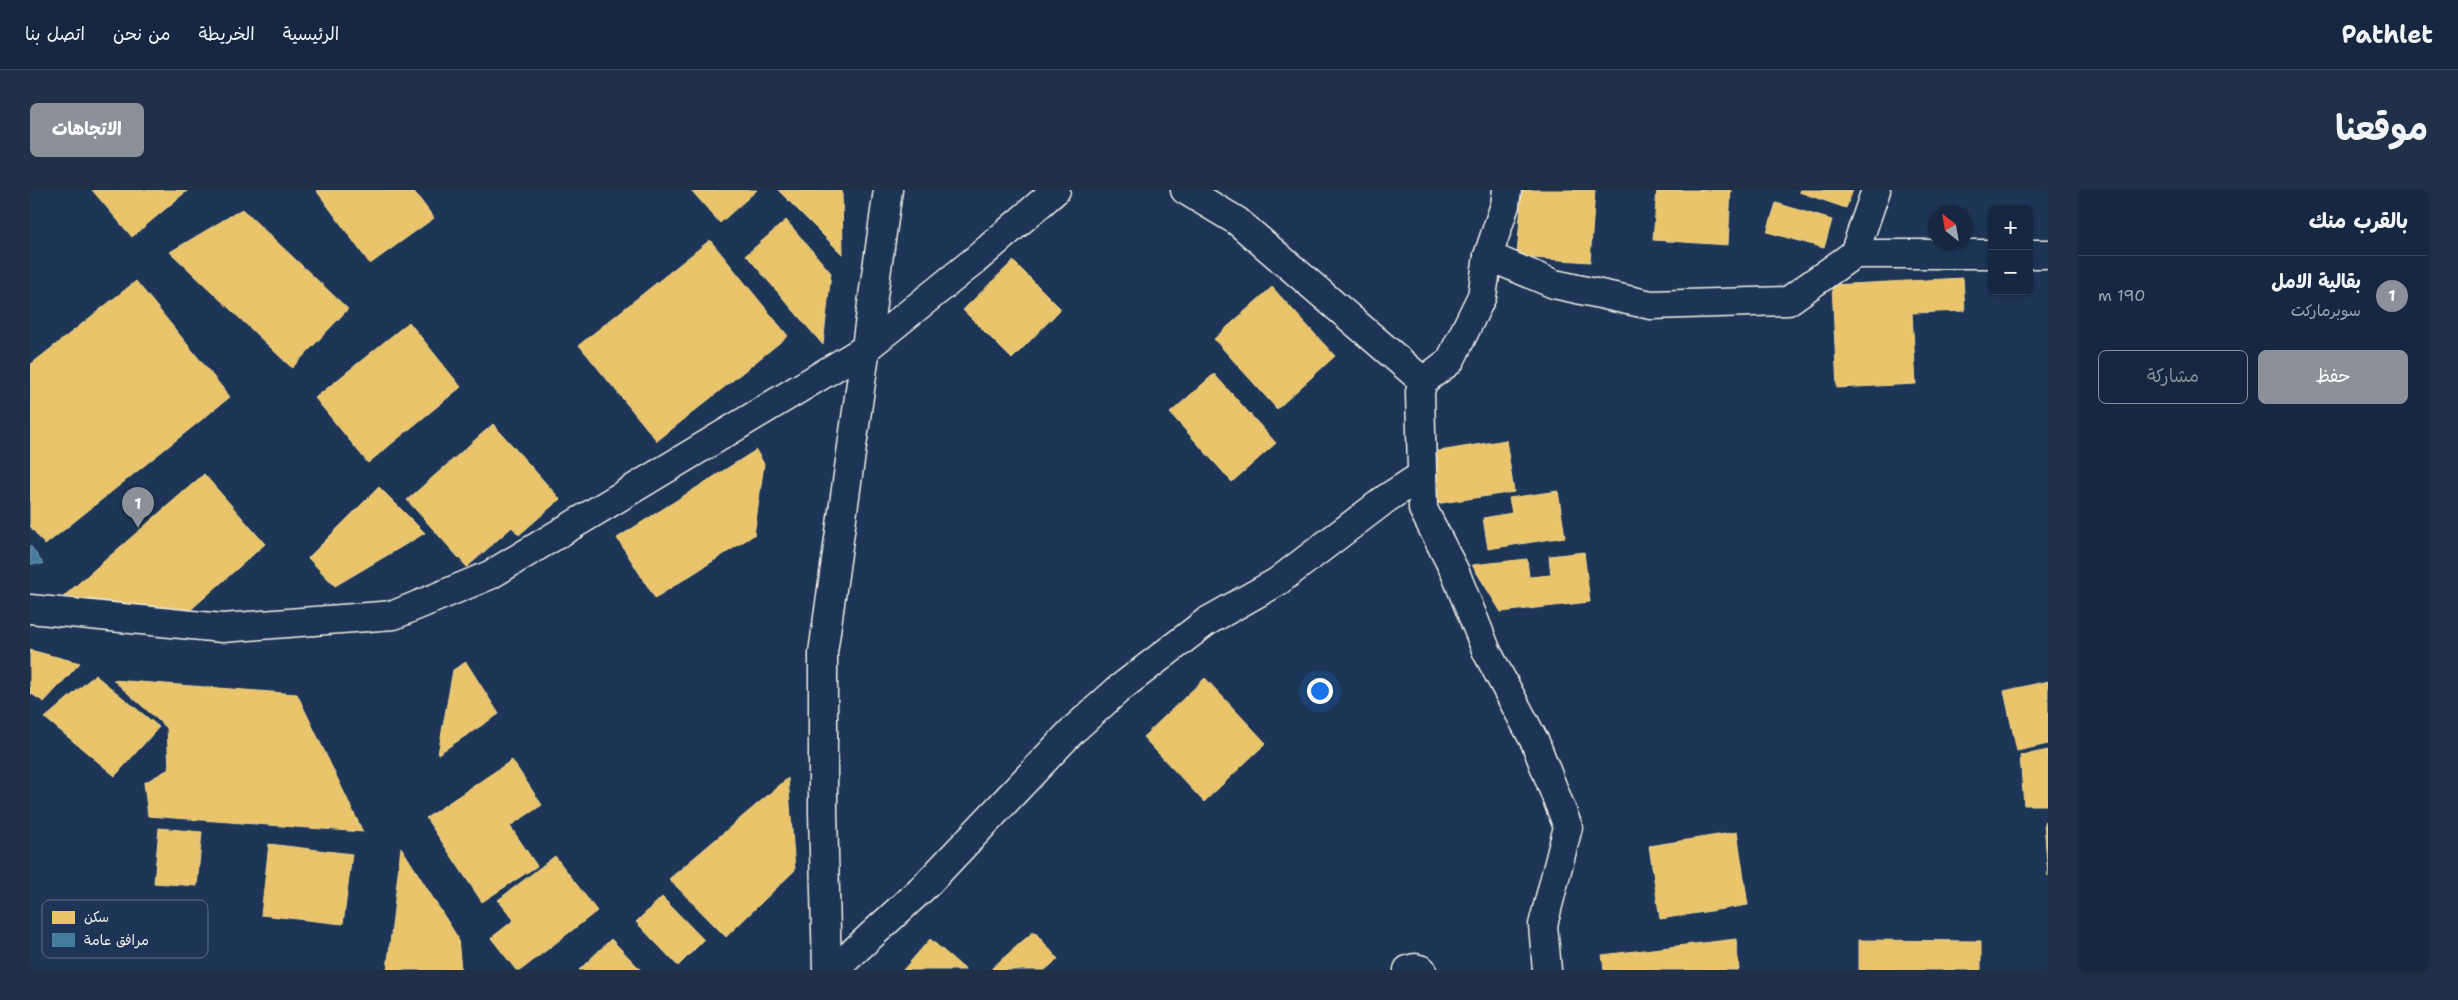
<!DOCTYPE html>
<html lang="ar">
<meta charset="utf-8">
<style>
:root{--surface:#162841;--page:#1f3048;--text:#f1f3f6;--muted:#9ea6b1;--line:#35445a;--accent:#8c9099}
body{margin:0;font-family:"Shantell Sans","Playpen Sans Arabic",sans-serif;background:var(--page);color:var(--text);direction:rtl}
.controls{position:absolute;right:15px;top:15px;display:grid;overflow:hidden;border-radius:8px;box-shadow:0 1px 4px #0004}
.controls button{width:45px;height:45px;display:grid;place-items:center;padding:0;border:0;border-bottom:1px solid var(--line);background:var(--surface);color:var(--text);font:25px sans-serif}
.compass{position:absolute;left:1898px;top:15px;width:45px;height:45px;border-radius:50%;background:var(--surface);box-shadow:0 1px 4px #0004;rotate:329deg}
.you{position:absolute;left:1289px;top:500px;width:18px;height:18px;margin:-12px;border:4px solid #fff;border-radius:50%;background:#1a73e8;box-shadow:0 0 0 8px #1a73e833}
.badge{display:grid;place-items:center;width:32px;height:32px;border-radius:50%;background:var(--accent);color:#fff;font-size:16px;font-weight:700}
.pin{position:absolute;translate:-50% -41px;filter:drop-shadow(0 1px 2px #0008)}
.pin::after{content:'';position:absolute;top:26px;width:18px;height:15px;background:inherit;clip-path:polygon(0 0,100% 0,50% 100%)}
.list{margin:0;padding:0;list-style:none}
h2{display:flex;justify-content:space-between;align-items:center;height:65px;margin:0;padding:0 20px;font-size:21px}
h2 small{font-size:16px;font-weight:400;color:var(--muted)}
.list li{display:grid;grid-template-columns:32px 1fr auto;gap:15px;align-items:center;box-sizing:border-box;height:80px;padding:0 20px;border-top:1px solid var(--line)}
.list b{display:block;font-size:19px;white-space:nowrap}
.list p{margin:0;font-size:16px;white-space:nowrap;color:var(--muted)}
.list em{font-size:16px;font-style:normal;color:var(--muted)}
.actions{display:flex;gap:10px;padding:15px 20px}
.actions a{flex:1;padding:11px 0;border:1px solid var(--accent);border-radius:8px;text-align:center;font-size:18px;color:var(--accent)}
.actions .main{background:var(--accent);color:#fff}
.map{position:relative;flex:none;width:2018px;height:780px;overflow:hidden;direction:ltr;border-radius:8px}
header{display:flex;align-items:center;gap:30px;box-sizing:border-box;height:70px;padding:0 25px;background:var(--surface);border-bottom:1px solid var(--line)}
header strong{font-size:24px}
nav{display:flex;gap:28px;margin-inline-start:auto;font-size:18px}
.intro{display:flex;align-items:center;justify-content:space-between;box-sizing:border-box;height:120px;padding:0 30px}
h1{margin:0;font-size:35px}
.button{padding:12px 22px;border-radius:8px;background:var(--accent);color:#fff;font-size:18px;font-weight:700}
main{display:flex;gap:30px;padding:0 30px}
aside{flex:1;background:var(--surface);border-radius:8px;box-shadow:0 1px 4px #0004}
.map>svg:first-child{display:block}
</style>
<header>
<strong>Pathlet</strong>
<nav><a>الرئيسية</a><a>الخريطة</a><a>من نحن</a><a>اتصل بنا</a></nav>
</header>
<div class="intro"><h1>موقعنا</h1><a class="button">الاتجاهات</a></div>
<main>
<aside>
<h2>بالقرب منك<small></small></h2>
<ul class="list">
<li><span class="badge">1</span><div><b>بقالية الامل</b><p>سوبرماركت</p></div><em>190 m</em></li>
</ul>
<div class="actions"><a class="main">حفظ</a><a>مشاركة</a></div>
</aside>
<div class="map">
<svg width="2018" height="780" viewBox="0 0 2018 780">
<rect width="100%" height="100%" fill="#1d3557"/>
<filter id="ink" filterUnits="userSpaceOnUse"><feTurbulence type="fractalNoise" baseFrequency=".02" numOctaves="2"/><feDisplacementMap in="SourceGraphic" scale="10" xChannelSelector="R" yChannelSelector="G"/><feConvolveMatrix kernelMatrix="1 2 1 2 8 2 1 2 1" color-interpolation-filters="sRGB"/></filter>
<g filter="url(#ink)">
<g fill="#e9c46a" stroke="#ecd290">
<polygon points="62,0 158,0 102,47"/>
<polygon points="286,0 383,0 404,28 340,74"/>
<polygon points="661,0 727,0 690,33"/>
<polygon points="748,0 812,0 813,65"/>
<polygon points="1492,0 1565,0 1560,72 1487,67"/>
<polygon points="1627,0 1701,0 1698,55 1623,50"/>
<polygon points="1770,0 1823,0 1816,18 1769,2"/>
<polygon points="1746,13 1802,30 1794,58 1737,42"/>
<polygon points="212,19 318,119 262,178 140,62"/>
<polygon points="756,30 801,83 793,155 716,65"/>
<polygon points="680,50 758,146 627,251 549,155"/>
<polygon points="983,71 1031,119 982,169 933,120"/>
<polygon points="1933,88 1935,121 1882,123 1886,194 1807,198 1802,95"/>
<polygon points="106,91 200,207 15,355 0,336 0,239 2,237 0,235 0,175"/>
<polygon points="1242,97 1305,166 1247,219 1184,149"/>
<polygon points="379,132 431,197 338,273 285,208"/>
<polygon points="1184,184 1246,253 1202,292 1140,223"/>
<polygon points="463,234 530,309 489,345 482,337 437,377 377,310"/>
<polygon points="1476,250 1484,302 1405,314 1397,263"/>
<polygon points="726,260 734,274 724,345 625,408 587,348"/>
<polygon points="174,284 235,354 157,423 34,406"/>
<polygon points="349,297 395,343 305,396 278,368"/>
<polygon points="1528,301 1535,347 1458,359 1453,328 1482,323 1479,308"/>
<polygon points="1554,362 1560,412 1471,422 1442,375 1497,369 1499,387 1521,385 1519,366"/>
<polygon points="0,460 50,473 14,512 0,503"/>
<polygon points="436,472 469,524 408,564 423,480"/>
<polygon points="65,485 129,537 85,586 15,528"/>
<polygon points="1175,488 1236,553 1174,612 1113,547"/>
<polygon points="83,490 267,504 333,642 118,626 114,593 139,579 137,538"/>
<polygon points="2018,491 2018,554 1987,561 1974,501"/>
<polygon points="2018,560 2018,615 1994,615 1990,566"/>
<polygon points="482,570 512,615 480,636 507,676 452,712 396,628"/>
<polygon points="758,588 765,680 696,747 639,689"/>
<polygon points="2014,632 2018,632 2018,686"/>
<polygon points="129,638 172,642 167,696 124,693"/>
<polygon points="1707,642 1718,715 1630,729 1619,656"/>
<polygon points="239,654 322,664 313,734 231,725"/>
<polygon points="371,657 428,748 431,780 357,780"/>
<polygon points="525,666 567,721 491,780 486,780 461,748 484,730 468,710"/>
<polygon points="632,707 674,750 648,776 606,732"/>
<polygon points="1004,741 1028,769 1015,780 963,780 962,778"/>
<polygon points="581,749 611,780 549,780"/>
<polygon points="900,749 936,780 873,780"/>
<polygon points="1706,749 1709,780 1574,780 1572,765"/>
<polygon points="1829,750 1951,751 1951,780 1829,780"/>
</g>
<polygon fill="#457b9d" stroke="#7a9eb4" points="0,355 13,374 0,374"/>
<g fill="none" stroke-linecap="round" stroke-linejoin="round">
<defs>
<g id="minor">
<polyline points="1155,0 1207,31 1393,191"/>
<polyline points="1477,0 1475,15 1458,66 1452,106 1420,171 1393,191 1390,202 1393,319 1425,382 1457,462 1505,552 1538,637 1513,735 1517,780"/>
<polyline points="1824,64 1962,64"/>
<polyline points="1999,64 2018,64"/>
<polyline points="1458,66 1524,94 1621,115 1758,111 1824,64 1846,0"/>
<polyline points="0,419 192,438 364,425 460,385 835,159 944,71 1026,0"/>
<polyline points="797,780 793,623 793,463 858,0"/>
<polyline points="804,780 897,694 1041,542 1090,498 1176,432 1247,392 1357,308 1391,286"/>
<polyline points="1378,780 1385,778 1392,780"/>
</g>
</defs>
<use href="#minor" stroke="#f4f1e8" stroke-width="31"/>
<use href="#minor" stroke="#1d3557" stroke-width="28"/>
</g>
</g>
<rect x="12" y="710" width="166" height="58" rx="8" fill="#1d3557" stroke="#5e6d82" stroke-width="1"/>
<rect x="22" y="721" width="23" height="13" fill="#e9c46a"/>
<rect x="22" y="743" width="23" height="14" fill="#457b9d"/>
<g font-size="14" fill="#f4f1e8">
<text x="54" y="732">سكن</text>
<text x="54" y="755">مرافق عامة</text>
</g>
</svg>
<div class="controls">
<button>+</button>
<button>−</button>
</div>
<svg class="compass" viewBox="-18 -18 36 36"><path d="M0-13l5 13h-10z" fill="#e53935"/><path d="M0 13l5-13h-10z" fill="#9ea6b1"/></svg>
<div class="you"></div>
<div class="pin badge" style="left:108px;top:338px">1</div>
</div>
</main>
